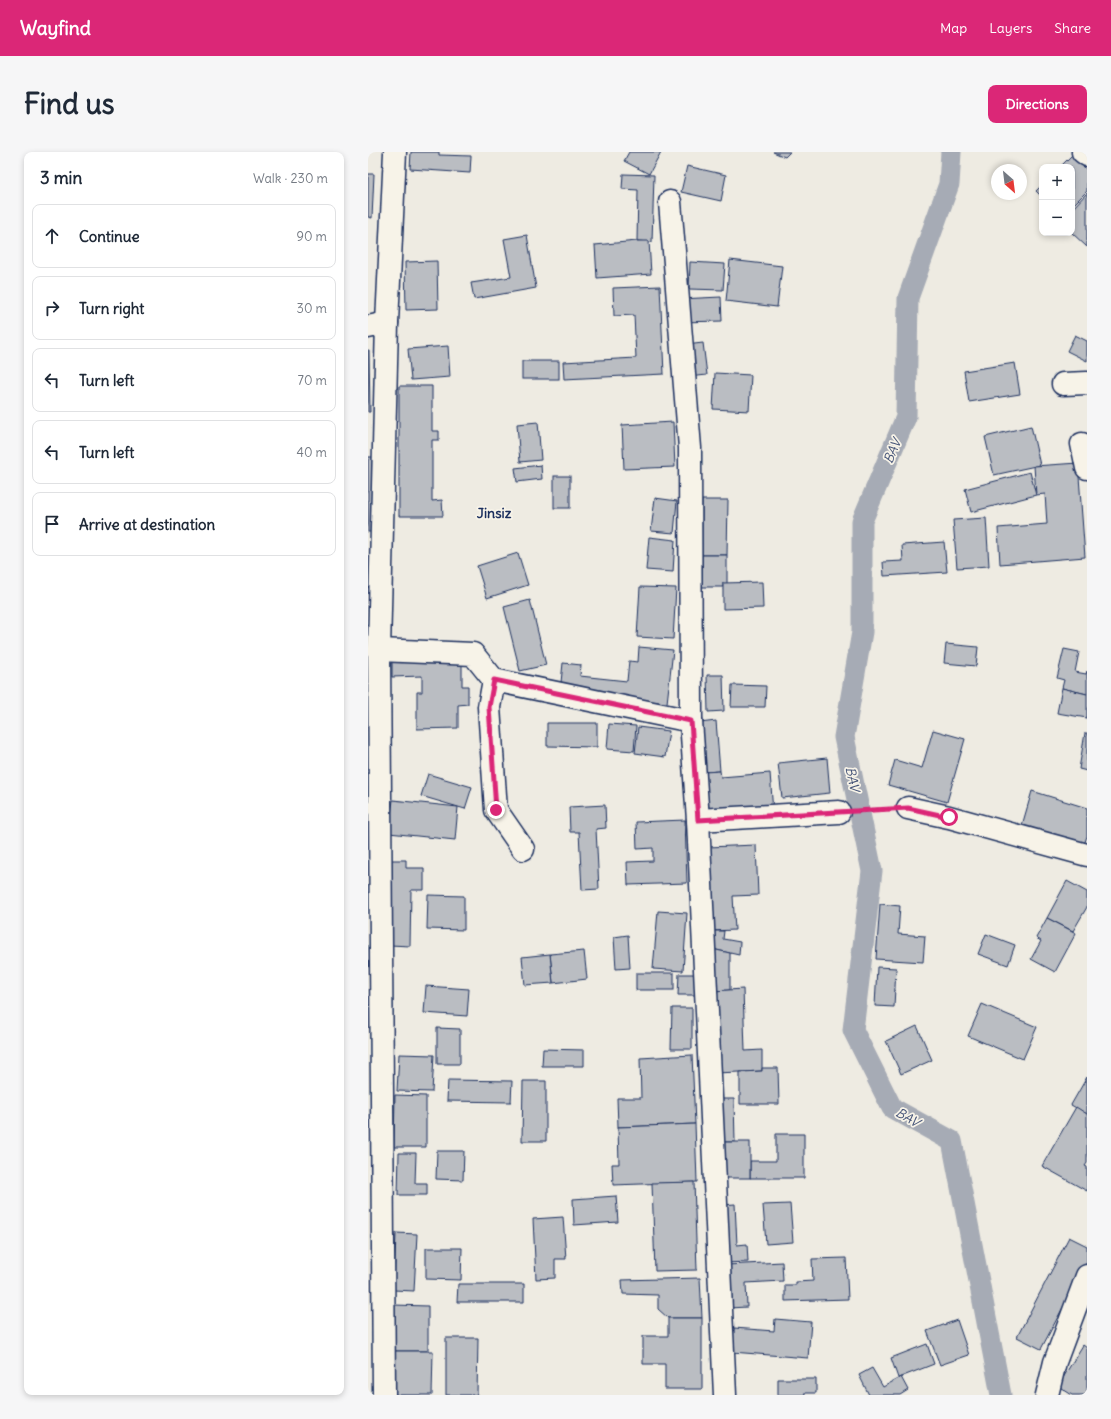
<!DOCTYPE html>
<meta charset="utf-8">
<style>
:root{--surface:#fff;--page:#f6f6f7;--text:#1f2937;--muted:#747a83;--line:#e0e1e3;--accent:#db2777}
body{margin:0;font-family:Delius,sans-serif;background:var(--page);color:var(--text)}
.controls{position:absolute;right:12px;top:12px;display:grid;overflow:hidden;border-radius:8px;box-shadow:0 2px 6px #0003}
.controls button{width:36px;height:36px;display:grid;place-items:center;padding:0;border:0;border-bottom:1px solid var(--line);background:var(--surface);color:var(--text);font:20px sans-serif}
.compass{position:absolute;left:623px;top:12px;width:36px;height:36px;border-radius:50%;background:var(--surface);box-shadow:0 2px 6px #0003;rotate:152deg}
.stop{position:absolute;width:12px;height:12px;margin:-9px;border:3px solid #db2777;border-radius:50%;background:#fff}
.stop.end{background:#db2777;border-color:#fff;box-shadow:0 1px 4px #0008}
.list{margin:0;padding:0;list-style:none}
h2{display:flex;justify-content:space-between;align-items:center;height:52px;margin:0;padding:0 16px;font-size:17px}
h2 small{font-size:13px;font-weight:400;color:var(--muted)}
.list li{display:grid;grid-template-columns:26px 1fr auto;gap:12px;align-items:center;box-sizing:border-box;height:64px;margin:0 8px 8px;padding:0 8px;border:1px solid var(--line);border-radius:8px}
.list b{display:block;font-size:15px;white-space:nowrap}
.list em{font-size:13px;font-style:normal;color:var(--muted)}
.icon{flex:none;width:22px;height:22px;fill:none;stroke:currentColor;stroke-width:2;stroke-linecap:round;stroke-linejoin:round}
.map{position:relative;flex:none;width:719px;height:1243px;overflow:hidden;border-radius:8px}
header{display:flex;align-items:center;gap:24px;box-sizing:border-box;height:56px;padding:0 20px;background:var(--accent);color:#fff}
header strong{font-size:19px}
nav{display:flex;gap:22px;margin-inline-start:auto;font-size:14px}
.intro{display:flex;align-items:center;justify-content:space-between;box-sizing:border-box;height:96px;padding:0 24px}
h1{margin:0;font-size:28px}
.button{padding:10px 18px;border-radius:8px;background:var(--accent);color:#fff;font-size:14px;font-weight:700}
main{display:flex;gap:24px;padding:0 24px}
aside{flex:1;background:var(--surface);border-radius:8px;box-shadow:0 2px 6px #0003}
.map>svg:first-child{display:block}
</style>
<header>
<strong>Wayfind</strong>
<nav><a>Map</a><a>Layers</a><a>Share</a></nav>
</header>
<div class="intro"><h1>Find us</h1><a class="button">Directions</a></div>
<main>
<aside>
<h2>3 min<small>Walk · 230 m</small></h2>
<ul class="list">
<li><svg class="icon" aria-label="ahead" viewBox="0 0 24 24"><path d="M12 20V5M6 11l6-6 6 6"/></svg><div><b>Continue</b></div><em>90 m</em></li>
<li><svg class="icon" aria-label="right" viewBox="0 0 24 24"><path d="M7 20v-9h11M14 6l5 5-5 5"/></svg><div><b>Turn right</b></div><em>30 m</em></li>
<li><svg class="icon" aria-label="left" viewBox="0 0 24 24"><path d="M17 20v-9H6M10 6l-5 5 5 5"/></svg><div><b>Turn left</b></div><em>70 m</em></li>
<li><svg class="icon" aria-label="left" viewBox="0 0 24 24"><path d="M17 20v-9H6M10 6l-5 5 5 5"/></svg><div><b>Turn left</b></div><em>40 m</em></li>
<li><svg class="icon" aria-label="arrive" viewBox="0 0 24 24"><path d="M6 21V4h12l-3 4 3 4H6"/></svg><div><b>Arrive at destination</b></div></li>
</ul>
</aside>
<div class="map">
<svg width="719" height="1243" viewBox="0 0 719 1243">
<rect width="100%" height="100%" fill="#eeebe2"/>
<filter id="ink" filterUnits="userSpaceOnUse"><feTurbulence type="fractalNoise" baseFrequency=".025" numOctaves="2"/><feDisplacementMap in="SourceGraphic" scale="8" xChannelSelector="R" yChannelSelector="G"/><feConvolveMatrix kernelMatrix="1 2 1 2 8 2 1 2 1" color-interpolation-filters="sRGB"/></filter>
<g filter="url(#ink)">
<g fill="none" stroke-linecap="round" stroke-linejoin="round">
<polyline stroke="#a6abb5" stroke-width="21" points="583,0 581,32 540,146 538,265 494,369 494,480 476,585 504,719 485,878 524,956 584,989 633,1243"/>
</g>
<g fill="#babdc2" stroke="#1b2f5e">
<polygon points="43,0 71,0 71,3 103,4 102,21 42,17"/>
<polygon points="261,0 293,0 281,22 256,9"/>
<polygon points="405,0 422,0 417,5"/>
<polygon points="704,3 719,18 719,39 704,54 704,15 692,15"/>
<polygon points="319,14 358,23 353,49 313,40"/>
<polygon points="0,22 6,22 4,66 0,65"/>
<polygon points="255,22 286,23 284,90 269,89 270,38 254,37"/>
<polygon points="674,33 674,45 668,39"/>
<polygon points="719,41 719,95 704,81 704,57"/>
<polygon points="159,83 168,136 106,147 103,131 143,125 136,87"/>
<polygon points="269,89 281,89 283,122 229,126 227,93"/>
<polygon points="362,108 414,114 409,155 358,149"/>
<polygon points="69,109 70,157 38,158 37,110"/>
<polygon points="322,110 357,112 355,138 321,137"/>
<polygon points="292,134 296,222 196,227 195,210 268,206 266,163 246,164 245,136"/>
<polygon points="353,145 354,169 313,170 312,147"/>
<polygon points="707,183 719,189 719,209 699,199"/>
<polygon points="335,191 339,223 321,225 318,193"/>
<polygon points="80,194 82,225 43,228 40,197"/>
<polygon points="0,198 1,198 2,260 0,260"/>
<rect x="154" y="209" width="37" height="18"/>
<polygon points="647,211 652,242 601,250 596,219"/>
<polygon points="347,221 383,223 381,259 345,257"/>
<polygon points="31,234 64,234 64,279 71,279 71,288 64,288 64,349 74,348 75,364 31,364"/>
<polygon points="170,270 173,308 152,310 149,272"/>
<polygon points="305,270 307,315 256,317 254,273"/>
<polygon points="663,274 672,313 626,323 617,285"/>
<rect x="0" y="305" width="8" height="75"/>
<polygon points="710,311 717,405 632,412 630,376 679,372 677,342 668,343 666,314"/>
<polygon points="173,313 174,327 149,330 147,316"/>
<polygon points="662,320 668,343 603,360 597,337"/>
<rect x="186" y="324" width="16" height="32"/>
<polygon points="287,346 309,349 306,381 283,379"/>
<polygon points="334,348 360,348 359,403 334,403"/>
<polygon points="618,366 621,414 589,416 585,368"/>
<polygon points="281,385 307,388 305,420 278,418"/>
<polygon points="576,390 579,420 516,424 515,410 535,409 534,393"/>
<polygon points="150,401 160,433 119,446 109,414"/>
<polygon points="334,403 359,403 359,432 355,431 355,435 334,435"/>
<polygon points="394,430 395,456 355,457 355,431"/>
<polygon points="272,435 308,436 305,487 269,485"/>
<polygon points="162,448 178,513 152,519 136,455"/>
<polygon points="578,492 610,495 608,514 576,511"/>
<polygon points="271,495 305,498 299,551 192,540 195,511 213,513 212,524 259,529 261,509 270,510"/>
<polygon points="696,497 711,500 707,520 718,522 719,519 719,542 694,536 696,528 689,526"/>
<polygon points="24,507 94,507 94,534 100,534 100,552 90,553 90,576 49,577 49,540 54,540 54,524 24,525"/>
<polygon points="339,523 355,523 356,559 340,560"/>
<polygon points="364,533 398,534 397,555 363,555"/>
<polygon points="694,536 719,542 719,566 689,561"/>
<polygon points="348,569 352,619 336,620 332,571"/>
<polygon points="179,571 229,571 229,595 179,594"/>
<polygon points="241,572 268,574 266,599 239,597"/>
<polygon points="270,575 301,579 297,605 267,601"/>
<polygon points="565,578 597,587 579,650 520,633 527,608 554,616"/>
<polygon points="717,581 719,581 719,619 711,617"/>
<polygon points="459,606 462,641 414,646 410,611"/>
<polygon points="352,619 353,625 402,621 405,660 340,666 336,620"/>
<polygon points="60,622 104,635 97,657 53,644"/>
<polygon points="664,639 719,656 719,684 715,696 653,677"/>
<polygon points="25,648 90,655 87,688 21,681"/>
<polygon points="237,653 238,676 228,677 231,737 214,738 211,680 202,680 201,655"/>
<polygon points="317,668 319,731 260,733 259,710 285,709 285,696 269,697 268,670"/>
<polygon points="388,693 390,743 365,744 367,778 344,779 340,695"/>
<polygon points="23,708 38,708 38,716 56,716 56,738 43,738 42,794 22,793"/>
<polygon points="699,729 719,740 719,755 705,779 679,766"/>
<polygon points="60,743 96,744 96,778 59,777"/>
<polygon points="512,752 532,754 530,782 557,784 555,810 508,807"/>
<polygon points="290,759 319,761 315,819 285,817"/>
<polygon points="679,766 708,781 687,820 663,807 673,789 668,786"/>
<polygon points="344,779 356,779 355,787 372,790 371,803 344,797"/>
<polygon points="618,782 647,793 640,813 610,802"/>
<polygon points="260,783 262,816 248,817 246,785"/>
<polygon points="344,797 362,801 362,838 345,839"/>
<polygon points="216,799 219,827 185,831 182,802"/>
<polygon points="182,802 185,831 157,833 154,805"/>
<polygon points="509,815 528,816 526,855 507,854"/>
<rect x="268" y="821" width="38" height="17"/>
<polygon points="311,822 327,822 327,843 310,843"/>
<polygon points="58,834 101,837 99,864 56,861"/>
<polygon points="375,837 377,899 394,898 394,919 348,921 345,839"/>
<polygon points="614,852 669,875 655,907 600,884"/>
<polygon points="304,856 324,856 324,897 303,897"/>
<polygon points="549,874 564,908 533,922 518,889"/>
<polygon points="69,876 92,877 92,912 69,912"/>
<polygon points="175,897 216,898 216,914 174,914"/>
<polygon points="31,902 66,903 64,940 29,939"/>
<polygon points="324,903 327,972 250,975 249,946 273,946 272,906"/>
<polygon points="394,916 410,916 411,952 372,952 372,920 394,919"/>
<polygon points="719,925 719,962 703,953"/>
<polygon points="80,928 144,929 143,950 79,949"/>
<polygon points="155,929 178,929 178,989 154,989"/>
<polygon points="27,943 58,944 58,995 26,995"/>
<polygon points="349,947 366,947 367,990 350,990"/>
<polygon points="708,955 719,962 719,1011 717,1014 719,1015 719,1039 674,1014"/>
<polygon points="327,972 329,1030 245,1033 244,1012 251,1012 250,975"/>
<polygon points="408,982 436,982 436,1026 382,1026 382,1009 408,1009"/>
<rect x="348" y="990" width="34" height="36"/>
<polygon points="69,999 96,999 95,1028 68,1027"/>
<polygon points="31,1001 48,1001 47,1031 59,1031 59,1043 30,1043"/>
<polygon points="326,1030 329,1118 287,1119 284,1031"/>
<polygon points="248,1044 250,1070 206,1073 205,1047"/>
<polygon points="367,1052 369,1093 379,1092 380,1110 356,1111 354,1053"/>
<polygon points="422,1052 425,1090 398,1092 395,1053"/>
<polygon points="195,1065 198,1107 187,1107 187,1126 168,1127 165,1067"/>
<polygon points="28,1081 49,1082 46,1139 26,1138"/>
<polygon points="701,1085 719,1094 719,1110 673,1197 649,1185"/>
<polygon points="58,1096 94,1096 93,1128 58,1127"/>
<polygon points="478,1106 480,1147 417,1149 417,1133 428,1133 428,1130 445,1129 444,1107"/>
<polygon points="414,1110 415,1129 378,1131 379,1155 361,1156 359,1113"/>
<polygon points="332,1126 334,1166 300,1166 290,1157 290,1143 255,1142 254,1128"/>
<polygon points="90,1132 156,1132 156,1150 89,1150"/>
<polygon points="26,1153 60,1154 60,1199 25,1199"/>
<polygon points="300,1166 334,1166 334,1237 297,1237 297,1212 275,1212 275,1184 300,1184"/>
<polygon points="407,1167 443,1170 440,1206 364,1200 366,1176 406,1179"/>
<polygon points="589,1168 601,1203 572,1213 559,1179"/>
<polygon points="78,1186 110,1186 109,1243 78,1243"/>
<polygon points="559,1192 566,1212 530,1226 523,1206"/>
<polygon points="715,1193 719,1196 719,1243 704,1243 690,1234"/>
<polygon points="25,1199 65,1199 64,1243 24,1243"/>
<polygon points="504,1216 515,1235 533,1225 540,1238 532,1243 501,1243 491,1223"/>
<polygon points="410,1227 448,1227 448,1241 437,1241 437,1243 410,1243"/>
</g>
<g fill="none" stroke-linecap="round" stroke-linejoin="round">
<defs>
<g id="minor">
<polyline points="715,0 719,3"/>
<polyline points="302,50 322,296 323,569 330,668 357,1243"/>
<polyline points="0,175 19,171"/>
<polyline points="695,232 719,231"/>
<polyline points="714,292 719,316"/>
<polyline points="11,498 105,502 126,528 323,569"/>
<polyline points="126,528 121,555 128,658 155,697"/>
<polyline points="540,656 581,665 719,703"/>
<polyline points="330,668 471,660"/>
<polyline points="16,1243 11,498 19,171 27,0"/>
<polyline points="679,1243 687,1210 719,1124"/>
</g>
</defs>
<use href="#minor" stroke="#1b2f5e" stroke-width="25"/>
<polyline stroke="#1b2f5e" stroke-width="2.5" stroke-dasharray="3 3" stroke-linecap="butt" points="490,659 521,657"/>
<use href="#minor" stroke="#f7f3e8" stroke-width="22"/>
</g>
</g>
<g fill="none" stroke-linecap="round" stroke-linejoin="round" filter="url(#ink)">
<polyline stroke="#db2777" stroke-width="5" points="128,658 121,555 126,528 323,569 330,668 540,656 581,665"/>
</g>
<g text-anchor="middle" stroke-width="3.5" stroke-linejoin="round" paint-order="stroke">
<g font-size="13" font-style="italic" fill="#455478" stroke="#f7f3e8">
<text transform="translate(524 299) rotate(-67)" y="5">BAV</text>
<text transform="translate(485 627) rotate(78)" y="5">BAV</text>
<text transform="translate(540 965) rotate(30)" y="5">BAV</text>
</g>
<g font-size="14" font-weight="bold" fill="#1b2f5e" stroke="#f7f3e8">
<text x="126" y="366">Jinsiz</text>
</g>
</g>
</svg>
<div class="controls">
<button>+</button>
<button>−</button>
</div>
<svg class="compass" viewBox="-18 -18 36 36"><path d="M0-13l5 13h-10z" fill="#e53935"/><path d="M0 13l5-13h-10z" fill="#747a83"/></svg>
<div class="stop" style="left:581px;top:665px"></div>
<div class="stop end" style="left:128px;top:658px"></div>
</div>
</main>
